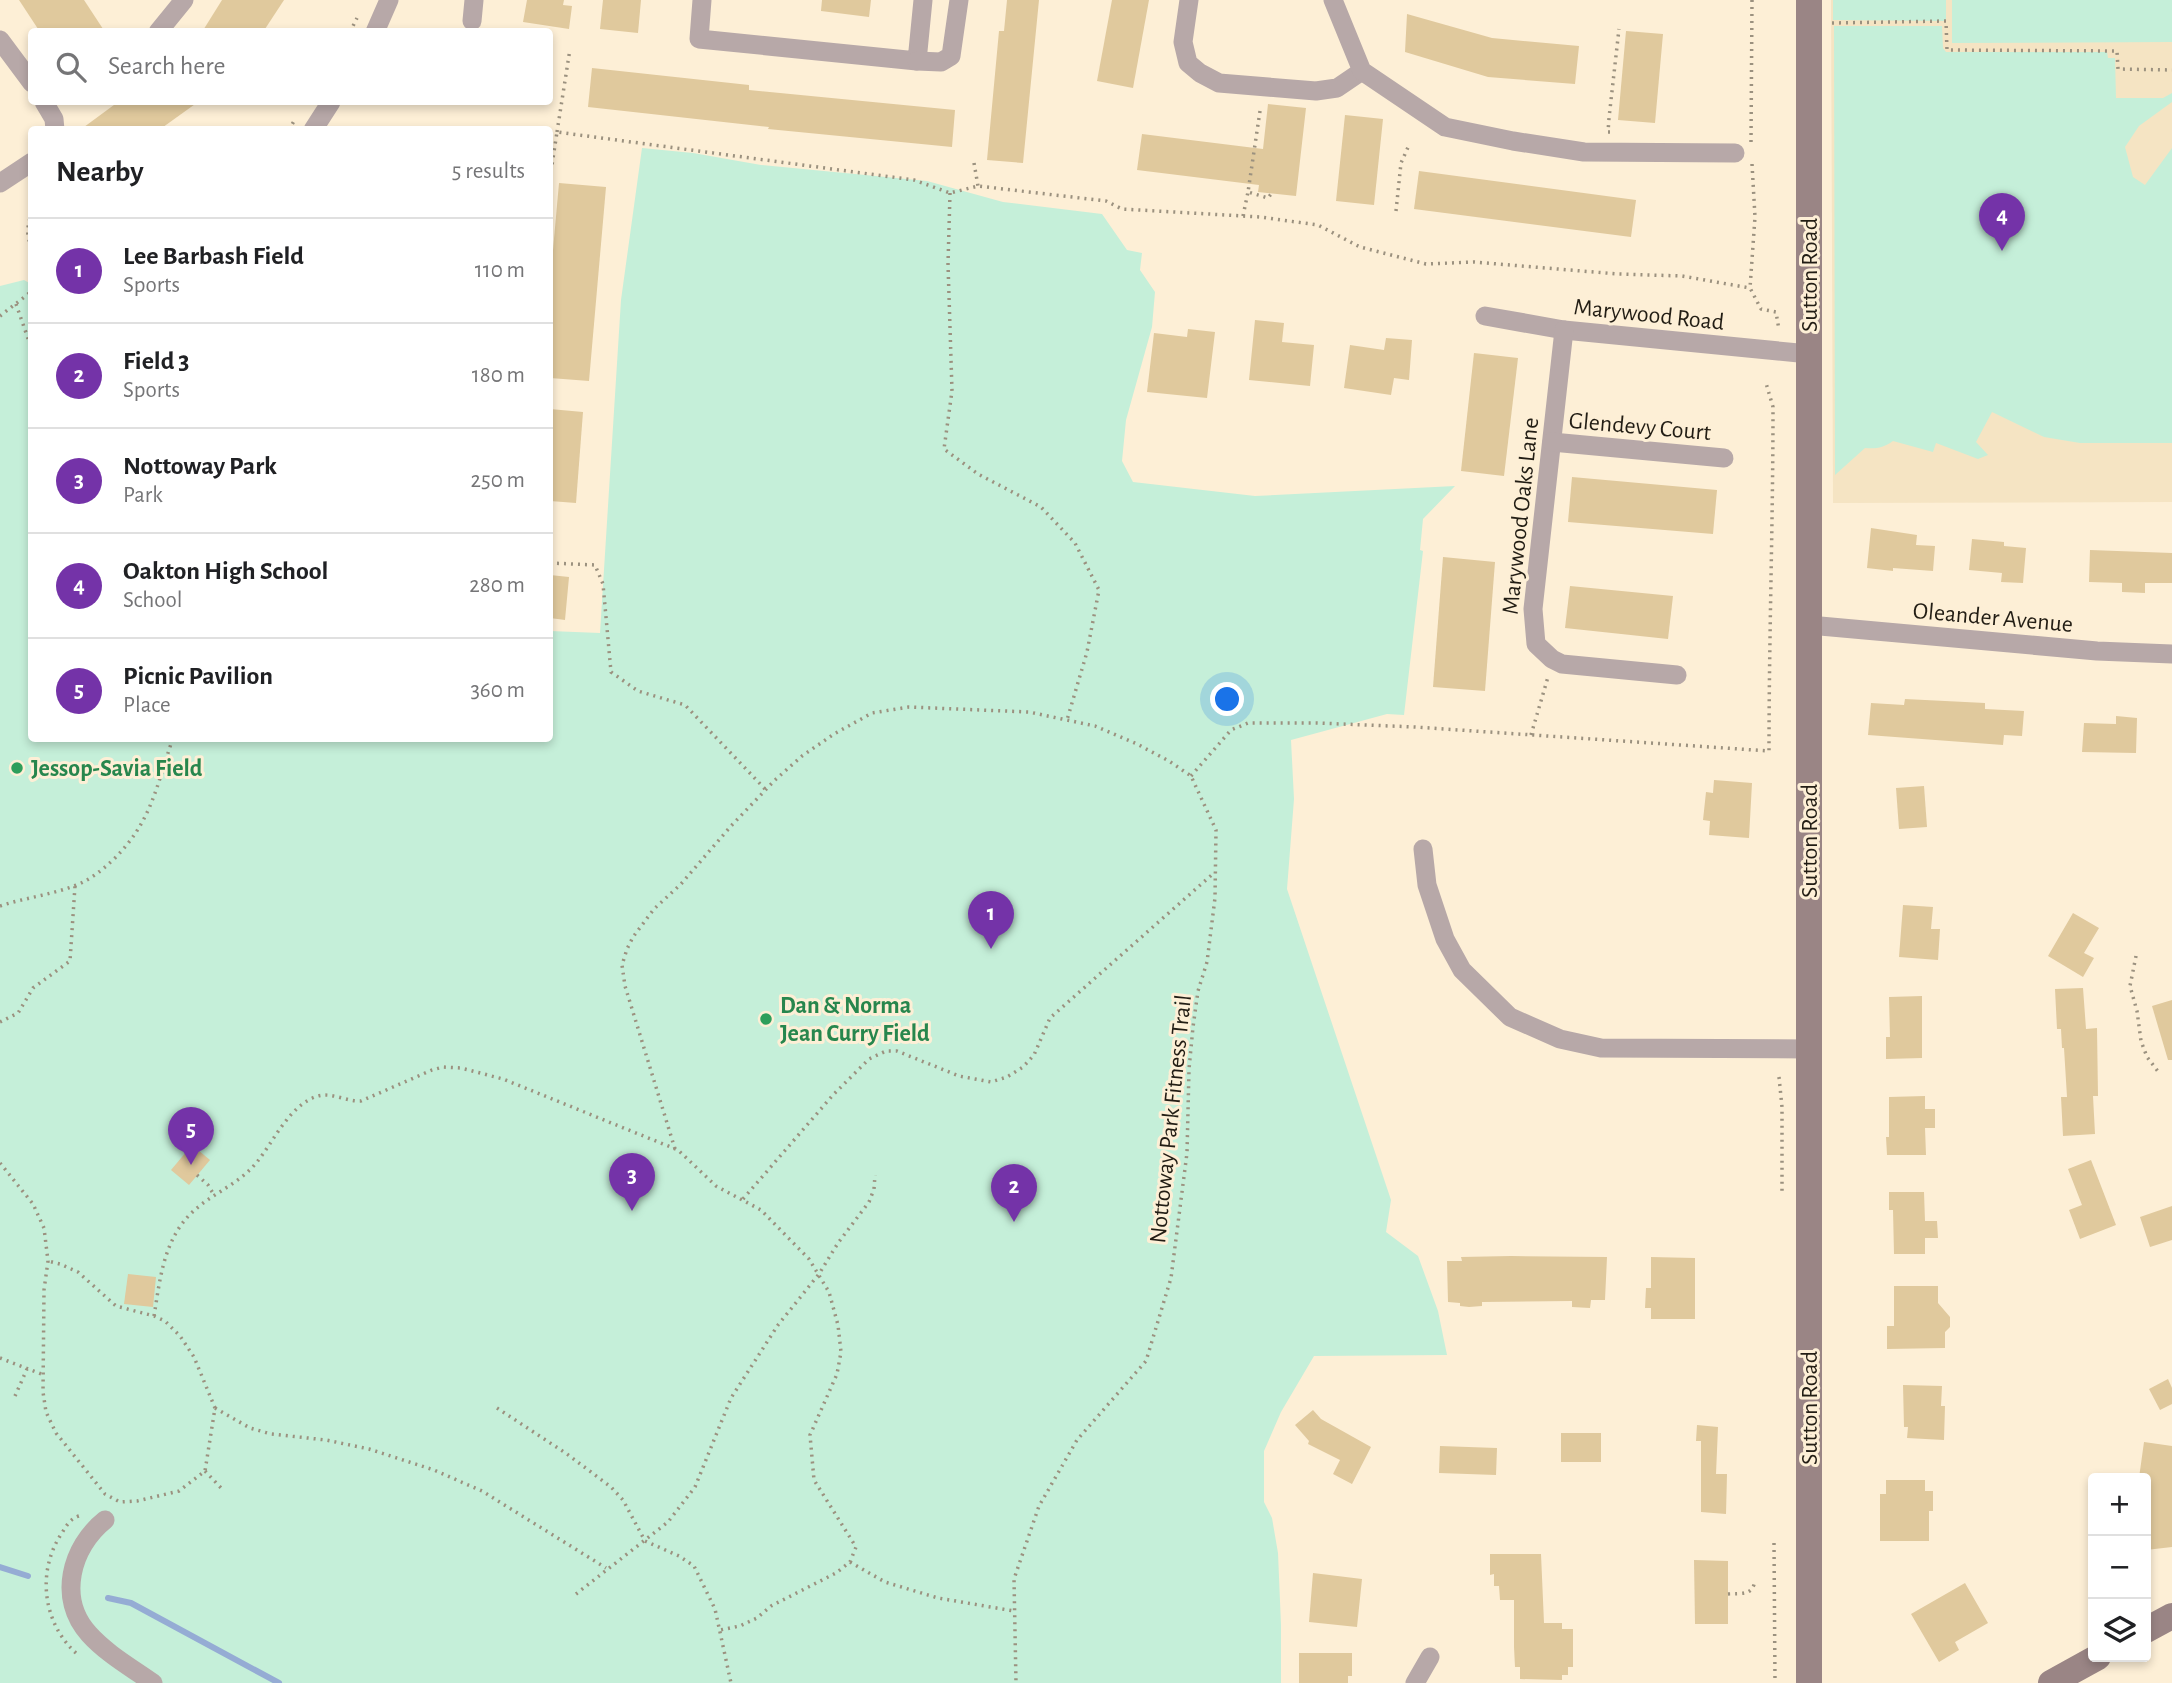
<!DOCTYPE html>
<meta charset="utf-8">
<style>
:root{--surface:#fff;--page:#f6f6f6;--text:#202124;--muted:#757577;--line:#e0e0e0;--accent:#7433a8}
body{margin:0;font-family:"Alegreya Sans",sans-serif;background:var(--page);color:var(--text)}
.controls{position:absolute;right:21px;bottom:21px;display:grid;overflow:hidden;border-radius:7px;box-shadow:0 4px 10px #0003}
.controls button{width:63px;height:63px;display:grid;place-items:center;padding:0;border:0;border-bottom:2px solid var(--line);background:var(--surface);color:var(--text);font:35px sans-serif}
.you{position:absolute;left:1228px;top:700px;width:24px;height:24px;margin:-18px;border:5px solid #fff;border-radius:50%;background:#1a73e8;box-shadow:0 0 0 10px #1a73e833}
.badge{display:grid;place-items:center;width:46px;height:46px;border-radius:50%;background:var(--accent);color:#fff;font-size:23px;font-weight:700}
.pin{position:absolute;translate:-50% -58px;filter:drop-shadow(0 2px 4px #0008)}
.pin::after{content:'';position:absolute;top:37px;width:24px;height:21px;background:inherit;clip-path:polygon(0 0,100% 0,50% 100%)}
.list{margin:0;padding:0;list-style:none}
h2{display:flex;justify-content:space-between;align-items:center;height:91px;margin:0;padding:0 28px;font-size:30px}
h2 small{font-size:23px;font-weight:400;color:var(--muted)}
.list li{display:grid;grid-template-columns:46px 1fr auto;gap:21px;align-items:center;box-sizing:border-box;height:105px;padding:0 28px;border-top:2px solid var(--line)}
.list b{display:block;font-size:26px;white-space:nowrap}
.list p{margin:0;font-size:23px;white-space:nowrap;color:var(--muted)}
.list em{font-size:23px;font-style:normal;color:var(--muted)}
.icon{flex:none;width:38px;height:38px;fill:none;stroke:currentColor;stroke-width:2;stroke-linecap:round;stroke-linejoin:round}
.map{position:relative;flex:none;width:2172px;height:1683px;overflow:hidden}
.search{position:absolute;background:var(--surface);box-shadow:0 4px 10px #0003;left:28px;top:28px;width:525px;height:77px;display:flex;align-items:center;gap:18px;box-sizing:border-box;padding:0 24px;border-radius:7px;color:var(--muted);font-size:26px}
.panel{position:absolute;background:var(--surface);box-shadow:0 4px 10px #0003;left:28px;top:126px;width:525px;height:616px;border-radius:7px}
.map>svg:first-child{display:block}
</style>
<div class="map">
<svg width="2172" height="1683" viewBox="0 0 2172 1683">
<rect width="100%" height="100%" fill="#fdefd6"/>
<polygon fill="#f5e4c3" points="1831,0 2172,0 2172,502 1833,503"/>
<g fill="#c5efd9">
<polygon points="1833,0 1946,0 1946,21 1833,20"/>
<polygon points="1952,0 2172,0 2172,42 1952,43"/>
<path d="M1834,26H1942L1943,48L1946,52H2107L2108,58H2115L2116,98H2163L2172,93V102L2139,126L2125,147L2133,177L2145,185L2172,148V443H2080L2044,437L1992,412L1976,442L1988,455L1978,459L1936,443L1933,452L1893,441C1883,448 1876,449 1865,448L1835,475Z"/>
<polygon points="642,148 693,153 761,165 927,181 1003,202 1102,214 1127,250 1142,253 1140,270 1155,292 1152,327 1126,420 1122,461 1133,482 1255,496 1455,486 1423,519 1420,550 1423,551 1404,715 1387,714 1291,740 1294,799 1287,889 1391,1200 1386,1232 1418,1256 1438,1311 1447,1355 1314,1356 1281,1412 1264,1451 1264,1502 1272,1518 1278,1553 1281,1625 1281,1683 0,1683 0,286 24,280 31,284 32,738 550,738 550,631 600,633 621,300"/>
</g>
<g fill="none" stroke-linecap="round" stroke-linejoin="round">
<g stroke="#95acd4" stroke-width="6">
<polyline points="0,1567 28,1576"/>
<polyline points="108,1598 131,1603 279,1683"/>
</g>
</g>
<g fill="#e0c99d">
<polygon points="19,0 84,0 105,32 40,32"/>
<polygon points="222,0 284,0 263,32 202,32"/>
<polygon points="527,0 564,0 563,5 572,6 569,29 523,22"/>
<polygon points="603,0 641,0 638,33 600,29"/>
<polygon points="822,0 871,0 869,17 821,11"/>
<polygon points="1007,0 1039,0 1023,163 987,160 999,31 1004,31"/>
<polygon points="1112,0 1149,0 1133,88 1097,81"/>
<polygon points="1407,14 1492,38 1579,46 1575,84 1488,77 1405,52"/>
<polygon points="1626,31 1663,34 1655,123 1618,120"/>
<polygon points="592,68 749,85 749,90 955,110 952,147 768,129 769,127 588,107"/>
<polygon points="118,102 198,102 159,130 80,130"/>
<polygon points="1268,104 1306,108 1296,196 1258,192 1259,185 1137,170 1142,134 1263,149"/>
<polygon points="1345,115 1383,119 1374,205 1336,201"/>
<polygon points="1419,171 1636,200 1631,237 1414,209"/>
<polygon points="559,183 606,187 589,381 550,378 550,284"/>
<polygon points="1255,320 1284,323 1282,342 1314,345 1310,386 1249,380"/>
<polygon points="1188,329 1215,332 1207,398 1147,392 1154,333 1187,337"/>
<polygon points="1386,338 1412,340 1409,380 1394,378 1391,395 1344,388 1350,345 1384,350"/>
<polygon points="1474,353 1518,358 1504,476 1461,471"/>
<polygon points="550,409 583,412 576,503 550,501"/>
<polygon points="1572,477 1717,490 1713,534 1568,522"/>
<polygon points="1871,528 1917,535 1916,545 1935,546 1933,571 1893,568 1893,571 1867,568"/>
<polygon points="1972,539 2004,542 2004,546 2026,548 2023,583 2001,582 2002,573 1969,570"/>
<polygon points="2090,550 2172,553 2172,583 2145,583 2145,593 2122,592 2122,583 2089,582"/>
<polygon points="1443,557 1495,562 1485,691 1433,687"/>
<polygon points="550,575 569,577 565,620 550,618"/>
<polygon points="1570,586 1673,596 1668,639 1565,628"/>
<polygon points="1905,699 1985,703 1985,709 2024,711 2022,736 2004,735 2003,745 1868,735 1871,703 1904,705"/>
<polygon points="2116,716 2137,718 2136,753 2082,752 2084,723 2116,724"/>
<polygon points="1714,780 1752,783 1749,838 1709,835 1710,821 1703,820 1706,792 1713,793"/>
<polygon points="1924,786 1927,827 1899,829 1896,788"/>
<polygon points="1903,905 1933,907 1931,929 1940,929 1938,960 1899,957"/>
<polygon points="2073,913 2099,928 2084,953 2094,958 2083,977 2048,956"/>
<polygon points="2083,988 2086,1029 2097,1028 2098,1096 2093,1096 2095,1134 2063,1136 2061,1097 2067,1097 2064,1048 2062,1048 2061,1029 2057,1029 2055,989"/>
<polygon points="1922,996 1922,1058 1886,1059 1886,1037 1890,1037 1889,997"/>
<polygon points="2172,1000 2172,1060 2168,1060 2152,1006"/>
<polygon points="1925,1096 1925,1109 1935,1109 1935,1128 1925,1128 1926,1155 1887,1155 1886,1137 1889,1137 1889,1097"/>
<polygon points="192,1145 210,1160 189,1185 171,1170"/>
<polygon points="2091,1160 2116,1225 2080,1239 2069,1210 2082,1205 2068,1169"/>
<polygon points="1889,1192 1924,1192 1925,1221 1937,1221 1938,1238 1925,1238 1925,1254 1894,1254 1893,1210 1889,1210"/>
<polygon points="2172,1206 2172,1240 2150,1247 2140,1217"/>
<polygon points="1511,1256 1607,1257 1605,1300 1591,1300 1590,1308 1572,1307 1572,1301 1482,1302 1482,1306 1469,1307 1460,1306 1460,1303 1448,1302 1447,1261 1462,1261 1461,1257"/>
<polygon points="1651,1257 1695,1258 1695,1319 1651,1319 1651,1308 1645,1308 1646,1288 1651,1288"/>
<polygon points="128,1274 156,1277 153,1307 124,1304"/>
<polygon points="1894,1286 1938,1286 1938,1303 1950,1317 1950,1327 1945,1332 1945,1348 1887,1349 1887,1326 1894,1326"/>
<polygon points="2168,1379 2172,1388 2172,1404 2160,1410 2149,1389"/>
<polygon points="1903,1385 1942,1386 1941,1406 1945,1406 1944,1440 1907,1438 1908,1427 1904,1427"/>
<polygon points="1313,1410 1321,1419 1371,1447 1352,1484 1333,1474 1340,1460 1308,1444 1309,1441 1295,1425"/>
<polygon points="1697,1425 1718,1427 1716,1474 1727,1474 1726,1514 1701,1512 1701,1441 1696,1441"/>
<rect x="1561" y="1433" width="40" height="29"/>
<polygon points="2144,1442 2172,1446 2172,1547 2146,1550 2146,1478 2139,1478"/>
<polygon points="1440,1446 1497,1448 1496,1475 1439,1473"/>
<polygon points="1886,1480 1925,1480 1925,1491 1933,1491 1933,1511 1929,1511 1929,1541 1880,1541 1880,1494 1886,1494"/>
<polygon points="1490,1554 1541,1554 1544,1623 1562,1623 1562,1629 1573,1629 1573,1667 1568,1667 1568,1675 1562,1675 1562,1680 1520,1679 1520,1667 1515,1667 1514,1647 1514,1600 1500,1600 1499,1586 1494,1586 1494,1574 1490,1575"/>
<polygon points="1694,1560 1728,1561 1728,1624 1695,1624"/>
<polygon points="1313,1573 1362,1579 1357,1627 1309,1622"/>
<polygon points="1965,1583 1988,1623 1955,1642 1959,1650 1939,1662 1911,1614"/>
<polygon points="1299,1653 1352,1653 1352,1676 1348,1676 1348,1683 1299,1683"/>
</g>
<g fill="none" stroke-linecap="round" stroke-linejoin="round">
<g stroke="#9b917f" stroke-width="3.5" stroke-dasharray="2 5" stroke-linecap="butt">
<polyline points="1832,23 1946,21 1947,50 2117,51 2118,69 2172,70"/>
<polyline points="350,32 357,18"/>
<polyline points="1260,111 1248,192 1268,198 1271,194"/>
<polyline points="289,130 294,121"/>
<polyline points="557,132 570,49"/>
<polyline points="1610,132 1608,132 1609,118 1619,29"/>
<polyline points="1751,142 1752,0"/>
<polyline points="974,163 978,186"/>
<polyline points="1752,164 1755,217 1750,288 1761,309 1776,312 1779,330"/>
<polyline points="550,178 557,132 914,180 950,193 978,186 1106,201 1122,209 1260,217 1318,225 1360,247 1426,264 1474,262 1618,274 1682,276 1750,288"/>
<polyline points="950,193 948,264 952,391 944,449 978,474 1041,507 1075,543 1099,590 1087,652 1067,720"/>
<polyline points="1396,211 1401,163 1409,145"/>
<path d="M32,212C28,223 25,236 32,246"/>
<polyline points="1243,216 1248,192"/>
<polyline points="16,304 32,350"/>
<polyline points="0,316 32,291"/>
<polyline points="550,563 595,565 603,584 611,672 638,691 685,705 766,790"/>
<polyline points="1531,735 1548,677"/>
<path d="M1191,776L1231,730L1248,723H1317L1415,727L1769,751C1769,636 1773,522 1773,407L1766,383"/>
<path d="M0,906C24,898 50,895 74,886C90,880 101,871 114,859C152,821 156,787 173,738"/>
<polyline points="2136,956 2130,986 2137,1011 2141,1041 2147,1057 2160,1074"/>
<polyline points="0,1022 18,1013 33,988 70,961 75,886"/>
<polyline points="1779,1077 1782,1107 1782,1194"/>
<polyline points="675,1149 625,986 622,965 627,949 633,937 654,909 681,884 731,826 775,780 802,756 834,734 872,713 909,707 1029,712 1095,726 1137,744 1169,761 1191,776 1216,830 1215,898 1207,962 1198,991 1193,1027 1189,1069 1187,1153 1171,1278 1146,1361 1077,1440 1039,1506 1014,1579 1016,1683"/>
<polyline points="0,1163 33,1204 44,1228 48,1261 44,1290 43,1392 46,1412 56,1433 105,1494 120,1502 137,1501 179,1491 205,1471 215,1408 194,1357 180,1336 165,1321 154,1316 116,1306 78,1272 60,1264 48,1261"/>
<polyline points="197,1175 208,1185 214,1195"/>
<polyline points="743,1199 833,1095 869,1059 886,1051 897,1051 959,1076 991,1082 1007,1077 1023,1067 1034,1055 1050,1018 1215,872"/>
<path d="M154,1316C159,1286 162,1254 179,1228C200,1196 234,1190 257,1162C274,1141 290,1104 318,1096C332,1092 347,1102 361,1101L432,1070L443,1067L461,1068L503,1079L678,1150L716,1186L761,1210L809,1259L829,1292L838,1325L841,1352L837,1374L810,1435L814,1480L856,1547L850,1562L836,1573L771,1606L757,1618L740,1626L720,1630"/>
<polyline points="0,1358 44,1375"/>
<polyline points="15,1396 27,1369"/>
<polyline points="215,1408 250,1428 271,1434 326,1440 369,1449 434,1470 482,1491 606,1568"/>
<polyline points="497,1408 567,1454 611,1487 623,1500 645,1541 679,1556 694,1566 715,1609 731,1683"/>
<polyline points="205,1471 223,1490"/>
<polyline points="1774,1543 1775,1683"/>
<polyline points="850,1562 885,1582 938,1598 1014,1611"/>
<polyline points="576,1594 668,1522 695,1487 731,1398 778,1325 819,1274 838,1243 869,1202 874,1189 875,1175"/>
<path d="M1728,1594C1742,1593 1753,1596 1755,1580"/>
<path d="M76,1653C43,1623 37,1573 60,1536C66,1527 69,1519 79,1516"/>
</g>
<g stroke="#b7a8a8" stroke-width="19">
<polyline points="702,0 699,39 917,61 923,0"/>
<polyline points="1189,0 1183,42 1188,63 1200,73 1219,83 1316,91 1337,88 1362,71"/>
<polyline points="1333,0 1362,71 1445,127 1513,141 1584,152 1735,153"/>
<polyline points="472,21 474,0"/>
<polyline points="158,32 184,0"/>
<polyline points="375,32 389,0"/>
<polyline points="0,40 32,83"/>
<polyline points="917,61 941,62 951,56 959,0"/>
<polyline points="44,102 54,119 55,130"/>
<polyline points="313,130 331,102"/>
<polyline points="0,183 32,162"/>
<polyline points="1485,316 1564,330 1809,354"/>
<polyline points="1564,330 1533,609 1536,644 1552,659 1562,664 1677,675"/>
<polyline points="1552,442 1724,458"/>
<polyline points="1809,625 2097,651 2172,654"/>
<polyline points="1423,849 1427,885 1445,939 1462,970 1510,1017 1560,1039 1601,1048 1809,1049"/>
<path d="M105,1520C71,1547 57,1599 89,1634C107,1654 132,1668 153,1683"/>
<polyline points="1415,1683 1430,1657"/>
</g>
<g stroke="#9a8585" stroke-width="26">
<polyline points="1809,0 1809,1683"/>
<polyline points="2146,1630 2172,1616"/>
<polyline points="2051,1683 2098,1657"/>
</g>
</g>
<g fill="#2e9e5b" stroke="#fdefd6" stroke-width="2.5">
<circle cx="17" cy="768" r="7"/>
<circle cx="766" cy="1019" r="7"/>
</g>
<g text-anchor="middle" stroke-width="6" stroke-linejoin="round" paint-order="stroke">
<g font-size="24" fill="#221d14" stroke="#fdefd6">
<text transform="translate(1809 275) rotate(-90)" y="8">Sutton Road</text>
<text transform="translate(1649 314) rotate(6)" y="8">Marywood Road</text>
<text transform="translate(1640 426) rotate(5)" y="8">Glendevy Court</text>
<text transform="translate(1520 516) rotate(-84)" y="8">Marywood Oaks Lane</text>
<text transform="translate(1993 617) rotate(5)" y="8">Oleander Avenue</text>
<text transform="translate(1809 841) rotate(-90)" y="8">Sutton Road</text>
<text transform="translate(1170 1119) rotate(-84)" y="8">Nottoway Park Fitness Trail</text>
<text transform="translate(1809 1408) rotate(-90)" y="8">Sutton Road</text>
</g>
<g font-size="24" font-weight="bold" fill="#27864d" stroke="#fdefd6" text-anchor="start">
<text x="31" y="776">Jessop-Savia Field</text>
<text x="780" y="1013">Dan &amp; Norma<tspan x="780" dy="28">Jean Curry Field</tspan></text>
</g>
</g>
</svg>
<div class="controls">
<button>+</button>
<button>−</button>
<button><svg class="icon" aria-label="layers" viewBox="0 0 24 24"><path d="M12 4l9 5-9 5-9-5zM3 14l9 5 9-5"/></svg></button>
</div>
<div class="you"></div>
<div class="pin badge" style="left:991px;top:949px">1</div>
<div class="pin badge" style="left:1014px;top:1222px">2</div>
<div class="pin badge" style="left:632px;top:1211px">3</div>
<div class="pin badge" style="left:2002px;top:251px">4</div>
<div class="pin badge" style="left:191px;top:1165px">5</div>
<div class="search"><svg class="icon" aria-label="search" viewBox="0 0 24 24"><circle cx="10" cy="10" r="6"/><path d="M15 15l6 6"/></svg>Search here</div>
<section class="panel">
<h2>Nearby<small>5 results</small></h2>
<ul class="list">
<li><span class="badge">1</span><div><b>Lee Barbash Field</b><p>Sports</p></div><em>110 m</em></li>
<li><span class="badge">2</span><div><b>Field 3</b><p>Sports</p></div><em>180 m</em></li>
<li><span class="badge">3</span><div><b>Nottoway Park</b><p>Park</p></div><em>250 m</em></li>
<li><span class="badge">4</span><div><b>Oakton High School</b><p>School</p></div><em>280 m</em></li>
<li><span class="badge">5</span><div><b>Picnic Pavilion</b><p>Place</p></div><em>360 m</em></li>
</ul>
</section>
</div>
